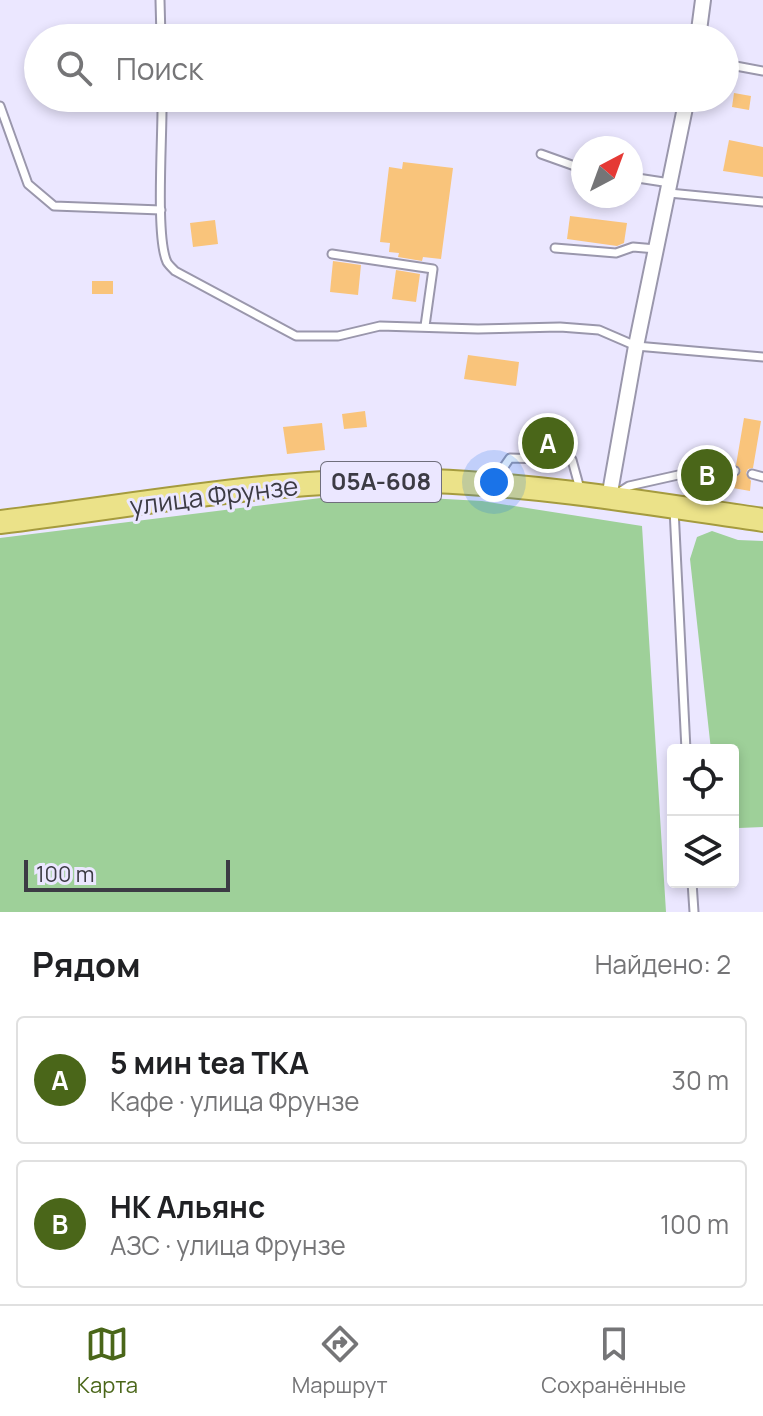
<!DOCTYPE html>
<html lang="ru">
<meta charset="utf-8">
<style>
:root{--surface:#fff;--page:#f6f6f6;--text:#202124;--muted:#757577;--line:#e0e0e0;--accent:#4a6619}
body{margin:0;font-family:Manrope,sans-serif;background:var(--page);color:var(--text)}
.controls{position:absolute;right:24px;bottom:24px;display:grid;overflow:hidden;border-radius:8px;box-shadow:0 4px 12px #0003}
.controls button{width:72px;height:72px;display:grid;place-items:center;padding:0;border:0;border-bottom:2px solid var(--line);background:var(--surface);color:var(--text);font:40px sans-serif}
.compass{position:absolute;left:571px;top:136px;width:72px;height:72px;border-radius:50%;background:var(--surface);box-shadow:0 4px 12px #0003;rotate:41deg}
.scale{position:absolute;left:24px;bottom:20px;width:206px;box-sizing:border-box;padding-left:8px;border:4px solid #3c3b44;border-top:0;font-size:22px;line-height:28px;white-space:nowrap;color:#3c3b44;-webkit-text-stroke:6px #ebe7ff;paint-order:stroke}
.you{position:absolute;left:494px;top:482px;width:28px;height:28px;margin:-20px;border:6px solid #fff;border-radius:50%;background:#1a73e8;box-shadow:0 0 0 12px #1a73e833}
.badge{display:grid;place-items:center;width:52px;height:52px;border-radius:50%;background:var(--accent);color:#fff;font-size:26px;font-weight:700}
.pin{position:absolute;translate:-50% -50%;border:4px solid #fff;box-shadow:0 2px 8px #0006}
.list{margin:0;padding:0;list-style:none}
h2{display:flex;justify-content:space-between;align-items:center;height:104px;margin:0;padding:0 32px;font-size:34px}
h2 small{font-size:26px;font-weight:400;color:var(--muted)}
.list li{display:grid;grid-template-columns:52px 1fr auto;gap:24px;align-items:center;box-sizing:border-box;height:128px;margin:0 16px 16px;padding:0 16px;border:2px solid var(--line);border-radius:8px}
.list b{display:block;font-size:30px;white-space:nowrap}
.list p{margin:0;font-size:26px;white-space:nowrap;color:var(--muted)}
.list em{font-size:26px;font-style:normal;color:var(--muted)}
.icon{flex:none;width:44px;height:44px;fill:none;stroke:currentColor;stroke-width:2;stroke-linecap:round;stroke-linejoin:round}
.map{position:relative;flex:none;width:763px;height:912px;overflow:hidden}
.search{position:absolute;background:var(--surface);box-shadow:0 4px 12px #0003;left:24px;right:24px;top:24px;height:88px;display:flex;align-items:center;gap:20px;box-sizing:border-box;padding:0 28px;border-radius:44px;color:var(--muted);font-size:30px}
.sheet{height:392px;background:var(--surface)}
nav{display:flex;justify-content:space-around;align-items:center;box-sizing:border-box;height:112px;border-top:2px solid var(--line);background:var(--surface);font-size:22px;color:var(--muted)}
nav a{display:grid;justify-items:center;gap:4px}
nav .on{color:var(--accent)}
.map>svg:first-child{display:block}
</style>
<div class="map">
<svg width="763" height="912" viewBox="0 0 763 912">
<rect width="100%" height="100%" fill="#ebe7ff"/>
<g fill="#9ed099">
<polygon points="353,494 482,501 642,526 666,912 0,912 0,538"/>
<polygon points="712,531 738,540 763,541 763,827 739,828 733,825 733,750 711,750 690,559 697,537"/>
</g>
<g fill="#f9c47b">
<polygon points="734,93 751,96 749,110 732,107"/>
<polygon points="729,140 763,147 763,177 723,171"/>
<polygon points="403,162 453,168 441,259 423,257 422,261 398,257 399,253 389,252 390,243 380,242 389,167 402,169"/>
<polygon points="570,216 627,223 624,243 617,246 567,239"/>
<polygon points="215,220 218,244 193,247 190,223"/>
<polygon points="333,261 361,265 358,295 330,292"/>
<polygon points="396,270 420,274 416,302 392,299"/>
<rect x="92" y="281" width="21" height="13"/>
<polygon points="468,355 519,362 516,386 464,379"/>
<polygon points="365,411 367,427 344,429 342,414"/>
<polygon points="744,418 761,421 753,468 748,469 746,473 751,481 750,491 733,488 734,477 741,471 736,465"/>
<polygon points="322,423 325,450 287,454 283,427"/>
<polygon points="538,433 558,433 558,453 537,452"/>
</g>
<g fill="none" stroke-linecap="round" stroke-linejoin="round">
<defs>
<g id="service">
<polyline points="160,0 161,38"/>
<polyline points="725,64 763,71"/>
<path d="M162,98C163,132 155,237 167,262C168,264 174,270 175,271L296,336H338L380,326L478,329L560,327L599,330L636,346L763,357"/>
<polyline points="0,106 28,184 54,206 161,210"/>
<polyline points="541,154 583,169"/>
<polyline points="631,177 670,183"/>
<polyline points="669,193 763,202"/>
<polyline points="555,248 616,253 633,247 656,249"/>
<polyline points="332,254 433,269 425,326"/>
<polyline points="752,474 763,477"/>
<polyline points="494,481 510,458 572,460 580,489"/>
<polyline points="618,493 629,486 714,467 735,471"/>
<polyline points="674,509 686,750"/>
<polyline points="692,882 694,912"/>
</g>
<g id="minor">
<polyline points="698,38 703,0"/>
<polyline points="609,498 636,346 687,98"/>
</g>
<path id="primary" d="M0,522C142,505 286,476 430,481C542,485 653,504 763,520"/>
</defs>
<use href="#service" stroke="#9a97ac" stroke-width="11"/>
<use href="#minor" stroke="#9a97ac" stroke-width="18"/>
<use href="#primary" stroke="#a59b3e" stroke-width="26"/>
<use href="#service" stroke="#fff" stroke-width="7"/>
<use href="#minor" stroke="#fff" stroke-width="14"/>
<use href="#primary" stroke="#ebe289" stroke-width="22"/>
</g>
<g text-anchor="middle" stroke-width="6" stroke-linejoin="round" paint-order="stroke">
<rect fill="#ebe7ff" stroke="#706f7c" stroke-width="2" x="321" y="462" width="120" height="40" rx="6"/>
<g font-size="24" font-weight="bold" fill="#3c3b44">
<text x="381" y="490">05А-608</text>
</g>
<g font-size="26" fill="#3c3b44" stroke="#ebe7ff">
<text transform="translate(214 496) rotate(-7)" y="9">улица Фрунзе</text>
</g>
</g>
</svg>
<div class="controls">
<button><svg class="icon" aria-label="locate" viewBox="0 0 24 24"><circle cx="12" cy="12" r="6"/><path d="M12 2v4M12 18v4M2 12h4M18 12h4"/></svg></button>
<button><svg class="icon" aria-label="layers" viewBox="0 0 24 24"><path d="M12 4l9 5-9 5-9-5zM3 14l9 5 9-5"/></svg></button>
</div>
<svg class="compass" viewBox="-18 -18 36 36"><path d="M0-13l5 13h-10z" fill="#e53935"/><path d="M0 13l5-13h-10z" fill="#757577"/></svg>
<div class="scale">100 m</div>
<div class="you"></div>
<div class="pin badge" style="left:548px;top:443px">A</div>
<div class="pin badge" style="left:707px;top:475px">B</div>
<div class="search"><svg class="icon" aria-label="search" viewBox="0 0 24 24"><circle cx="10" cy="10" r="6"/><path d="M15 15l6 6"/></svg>Поиск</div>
</div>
<section class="sheet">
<h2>Рядом<small>Найдено: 2</small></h2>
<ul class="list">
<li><span class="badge">A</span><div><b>5 мин tea TKA</b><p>Кафе · улица Фрунзе</p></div><em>30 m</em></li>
<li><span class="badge">B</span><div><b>НК Альянс</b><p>АЗС · улица Фрунзе</p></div><em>100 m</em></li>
</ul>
</section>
<nav>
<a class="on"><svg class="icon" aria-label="map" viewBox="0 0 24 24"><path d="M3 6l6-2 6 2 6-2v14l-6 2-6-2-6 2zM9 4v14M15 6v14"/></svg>Карта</a>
<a><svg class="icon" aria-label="directions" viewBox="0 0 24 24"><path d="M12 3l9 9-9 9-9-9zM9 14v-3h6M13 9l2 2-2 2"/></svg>Маршрут</a>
<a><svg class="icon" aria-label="saved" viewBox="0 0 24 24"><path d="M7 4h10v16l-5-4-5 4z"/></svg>Сохранённые</a>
</nav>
